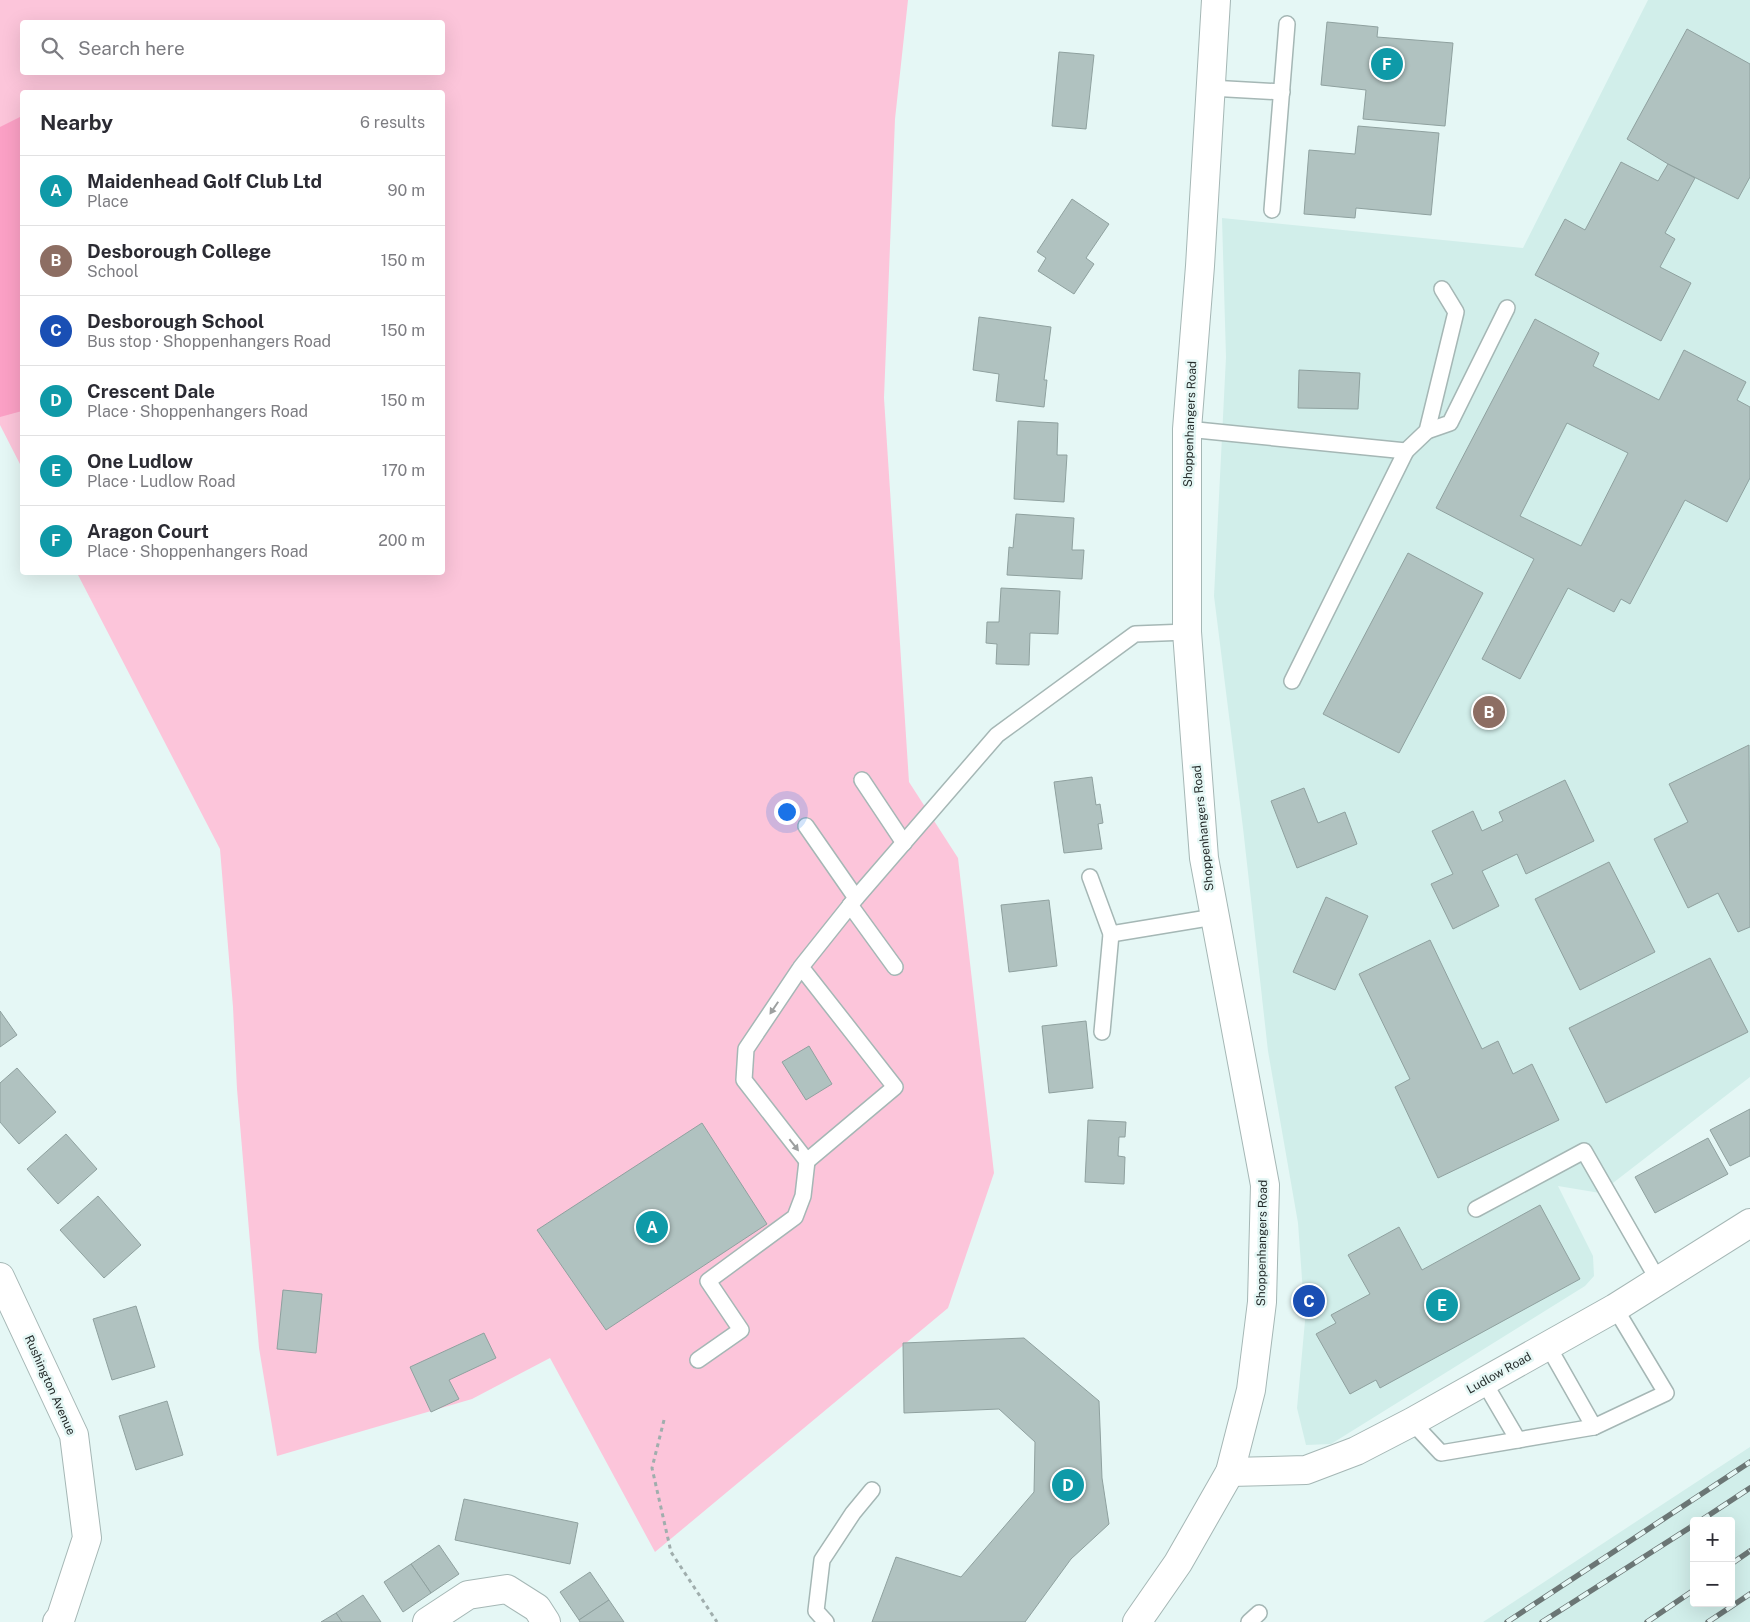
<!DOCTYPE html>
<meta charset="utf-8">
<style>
:root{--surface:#fff;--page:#f7f7f7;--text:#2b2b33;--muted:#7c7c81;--line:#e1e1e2;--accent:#b45309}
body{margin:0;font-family:"Public Sans",sans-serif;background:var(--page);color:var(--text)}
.controls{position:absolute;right:15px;bottom:15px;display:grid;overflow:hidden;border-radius:5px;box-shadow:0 5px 20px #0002}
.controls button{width:45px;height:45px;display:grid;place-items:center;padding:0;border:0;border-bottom:1px solid var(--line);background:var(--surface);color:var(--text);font:25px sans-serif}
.you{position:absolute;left:786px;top:811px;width:18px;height:18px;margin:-12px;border:4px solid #fff;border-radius:50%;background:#1a73e8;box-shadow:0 0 0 8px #1a73e833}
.badge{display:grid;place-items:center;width:32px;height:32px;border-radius:50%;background:var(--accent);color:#fff;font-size:16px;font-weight:700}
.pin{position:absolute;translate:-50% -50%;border:2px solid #fff;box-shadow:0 1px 5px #0006}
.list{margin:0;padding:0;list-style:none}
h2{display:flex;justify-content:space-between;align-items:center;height:65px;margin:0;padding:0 20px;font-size:21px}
h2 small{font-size:16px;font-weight:400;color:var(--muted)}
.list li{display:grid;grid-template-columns:32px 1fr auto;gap:15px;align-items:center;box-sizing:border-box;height:70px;padding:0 20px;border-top:1px solid var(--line)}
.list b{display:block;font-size:19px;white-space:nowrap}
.list p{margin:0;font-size:16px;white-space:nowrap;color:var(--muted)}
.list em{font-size:16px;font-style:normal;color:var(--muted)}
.icon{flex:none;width:28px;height:28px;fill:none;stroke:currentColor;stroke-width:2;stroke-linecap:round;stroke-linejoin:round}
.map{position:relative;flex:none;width:1750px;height:1622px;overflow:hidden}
.search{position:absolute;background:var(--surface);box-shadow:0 5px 20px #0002;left:20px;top:20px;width:425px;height:55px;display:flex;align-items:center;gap:12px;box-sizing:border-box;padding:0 18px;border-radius:5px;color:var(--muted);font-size:19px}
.panel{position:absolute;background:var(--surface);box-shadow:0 5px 20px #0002;left:20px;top:90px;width:425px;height:485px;border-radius:5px}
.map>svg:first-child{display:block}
</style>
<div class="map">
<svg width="1750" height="1622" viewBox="0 0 1750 1622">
<rect width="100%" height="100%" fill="#e5f7f5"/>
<g fill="#d1eeea" fill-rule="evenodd">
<polygon points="1648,0 1750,0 1750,1077 1600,1193 1558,1186 1593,1256 1594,1276 1585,1286 1331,1444 1306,1445 1297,1408 1305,1321 1298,1223 1268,1051 1243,828 1214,596 1226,357 1222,218 1523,248"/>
<path d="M1750,1447V1622H1483ZM1694,1521H1731V1603H1694Z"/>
</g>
<path fill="#fcc5da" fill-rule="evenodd" d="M0,0H908L895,119L884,398L909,782L958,858L994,1173L948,1308L655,1552L550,1358L472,1399L277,1456L259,1348L237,1089L233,1007L220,849L77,573L442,572V92H22V468L0,425ZM22,22H442V72H22Z"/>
<polygon fill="#fba0c5" points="22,116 22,411 0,417 0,127"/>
<g fill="#b0c2c0" stroke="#8fa19f" fill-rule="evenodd">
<polygon points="1327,22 1378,27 1377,37 1453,43 1445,126 1363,119 1366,90 1321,85"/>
<polygon points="1687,29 1750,64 1750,177 1738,199 1668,164 1627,139"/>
<polygon points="1059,52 1094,55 1086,129 1052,126"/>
<polygon points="1358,126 1439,133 1431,215 1356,208 1355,218 1304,214 1309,150 1355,154"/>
<polygon points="1621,162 1658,181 1668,164 1695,178 1665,233 1675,239 1660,267 1691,283 1661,341 1535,275 1565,219 1585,230"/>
<polygon points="1072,199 1109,224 1086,258 1094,264 1074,294 1038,271 1046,258 1037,252"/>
<polygon points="979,317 1051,327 1044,380 1047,380 1044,407 996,401 999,374 973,370"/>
<path d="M1535,319L1599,353L1593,366L1659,400L1684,350L1746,382L1737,400L1750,407V478L1727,522L1685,500L1630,604L1621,599L1614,612L1568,588L1520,679L1482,659L1534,559L1436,508ZM1567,423L1628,453L1581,546L1520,516Z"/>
<polygon points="1299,370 1360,373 1358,409 1298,408"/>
<polygon points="1018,421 1058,423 1057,455 1067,455 1064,502 1014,499"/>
<polygon points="1016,514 1074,518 1072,550 1084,550 1082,579 1007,575 1009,547 1013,548"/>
<polygon points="1408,553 1483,593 1399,753 1323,714"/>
<polygon points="1001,588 1060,591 1058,634 1030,633 1029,665 996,664 997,644 986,643 987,622 999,622"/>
<polygon points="1749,745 1750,927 1738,932 1718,893 1688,908 1654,839 1688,822 1669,784"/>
<polygon points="1092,777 1096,805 1100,804 1103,823 1098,824 1102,849 1064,853 1054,782"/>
<polygon points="1565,780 1594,841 1526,874 1517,854 1482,871 1499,906 1453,929 1431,884 1453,874 1432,831 1473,811 1482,831 1503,821 1499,812"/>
<polygon points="1304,788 1318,823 1345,812 1357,844 1297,868 1271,801"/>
<polygon points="1609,862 1655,952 1580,990 1535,899"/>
<polygon points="1326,897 1368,916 1335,990 1293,972"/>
<polygon points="1049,900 1057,966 1009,972 1001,905"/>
<polygon points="1430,940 1482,1049 1498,1041 1513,1074 1532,1064 1559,1120 1438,1178 1395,1087 1410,1079 1359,974"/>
<polygon points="1710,958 1748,1032 1606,1103 1569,1028"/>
<polygon points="0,1011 17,1035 0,1047"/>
<polygon points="1086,1021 1093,1088 1049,1093 1042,1026"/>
<polygon points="809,1046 832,1084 806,1100 782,1062"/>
<polygon points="17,1068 56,1112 19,1144 0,1122 0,1083"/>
<polygon points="1750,1109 1750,1156 1730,1166 1710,1130"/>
<polygon points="1088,1120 1126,1122 1125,1137 1119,1137 1118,1156 1125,1157 1124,1184 1085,1182"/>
<polygon points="702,1123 767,1224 606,1330 537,1230"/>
<polygon points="66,1134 97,1169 58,1204 27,1169"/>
<polygon points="1708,1138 1728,1174 1655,1213 1635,1177"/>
<polygon points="98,1196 141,1245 104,1278 60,1230"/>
<polygon points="1540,1205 1580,1279 1380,1388 1376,1380 1350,1394 1316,1334 1336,1323 1331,1315 1370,1294 1348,1255 1399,1227 1422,1270"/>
<polygon points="283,1290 322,1294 316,1353 277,1349"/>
<polygon points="136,1306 155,1367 112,1380 93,1319"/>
<polygon points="484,1333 496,1358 449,1380 459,1399 431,1412 410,1367"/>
<polygon points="1024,1338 1099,1401 1102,1478 1109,1524 1071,1559 1025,1622 872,1622 896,1557 961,1577 1034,1492 1035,1442 999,1409 904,1413 903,1343"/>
<polygon points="167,1401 183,1455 136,1470 119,1416"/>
<polygon points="464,1499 578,1523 570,1564 455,1540"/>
<polygon points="439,1545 459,1574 431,1593 411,1564"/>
<polygon points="411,1564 431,1593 403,1612 384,1582"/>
<polygon points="590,1572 609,1600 579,1620 560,1592"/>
<polygon points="363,1595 381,1622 342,1622 336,1613"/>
<polygon points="609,1600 624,1622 580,1622 579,1620"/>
<polygon points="336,1613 342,1622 321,1622"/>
</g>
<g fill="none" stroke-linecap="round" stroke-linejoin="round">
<defs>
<g id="service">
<polyline points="1210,88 1282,92"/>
<polyline points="1272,210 1287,24"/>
<polyline points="1187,429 1406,451 1292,681"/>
<polyline points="1427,431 1450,423 1507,308"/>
<polyline points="1406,451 1427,431 1456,312 1442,289"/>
<polyline points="862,780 904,843"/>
<polyline points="806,826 856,898"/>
<polyline points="1090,877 1111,934 1102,1032"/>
<polyline points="850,905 895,967"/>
<polyline points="1111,934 1214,917"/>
<polyline points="801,967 895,1087 807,1161 744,1080 746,1049 801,967 856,898 997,735 1135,634 1187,632"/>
<polyline points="1476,1209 1584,1151 1658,1280"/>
<polyline points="1548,1346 1594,1427"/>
<polyline points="698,1360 741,1330 708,1281 795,1217 803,1196 807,1161"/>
<polyline points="1484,1382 1518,1440"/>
<polyline points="1412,1422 1441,1453 1594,1427 1666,1393 1615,1308"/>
<polyline points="826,1622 816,1611 822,1560 853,1513 872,1490"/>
<polyline points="1249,1622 1259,1613"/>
</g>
<g id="minor">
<polyline points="0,1277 74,1435 87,1538 61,1617 57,1622"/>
<polyline points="1230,1472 1306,1470 1356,1451 1412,1422 1615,1308 1750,1223"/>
<polyline points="427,1622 468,1595 507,1589 537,1608 546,1622"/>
</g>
<polyline id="tertiary" points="1137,1622 1178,1563 1230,1472 1251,1390 1262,1302 1265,1185 1204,858 1187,632 1187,429 1200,266 1216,0"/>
</defs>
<use href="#service" stroke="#a5b7b5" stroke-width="18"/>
<use href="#minor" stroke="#a5b7b5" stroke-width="30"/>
<use href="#tertiary" stroke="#a5b7b5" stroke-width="30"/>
<polyline stroke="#a0aead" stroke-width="3" stroke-dasharray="4 4" stroke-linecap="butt" points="664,1420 652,1468 671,1552 717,1622"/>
<use href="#service" stroke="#fff" stroke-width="15"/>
<use href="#minor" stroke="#fff" stroke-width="28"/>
<use href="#tertiary" stroke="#fff" stroke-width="28"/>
<defs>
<g id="rail">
<polyline points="1700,1521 1750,1488"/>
<polyline points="1731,1564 1750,1551"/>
<polyline points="1507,1622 1750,1462"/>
<polyline points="1542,1622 1694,1525"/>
<polyline points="1647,1622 1694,1590"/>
<polyline points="1708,1622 1750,1594"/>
</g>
</defs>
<use href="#rail" stroke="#6b7675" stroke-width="5.5"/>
<use href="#rail" stroke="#e5f7f5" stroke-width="4" stroke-dasharray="11" stroke-linecap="butt"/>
</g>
<defs><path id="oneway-solid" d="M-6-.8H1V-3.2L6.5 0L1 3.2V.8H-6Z" transform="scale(1.25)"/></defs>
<g fill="#9da0a0">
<use href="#oneway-solid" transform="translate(774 1008) rotate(124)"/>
<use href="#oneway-solid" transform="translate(794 1145) rotate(52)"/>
</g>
<g text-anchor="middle" stroke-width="5" stroke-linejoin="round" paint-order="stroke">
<g font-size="12" fill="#252c2b" stroke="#e5f7f5">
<text transform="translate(1190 424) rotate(-88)" y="4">Shoppenhangers Road</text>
<text transform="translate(1203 828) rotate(-96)" y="4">Shoppenhangers Road</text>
<text transform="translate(1262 1243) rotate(-89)" y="4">Shoppenhangers Road</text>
<text transform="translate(1499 1373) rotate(-29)" y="4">Ludlow Road</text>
<text transform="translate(50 1385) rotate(66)" y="4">Rushington Avenue</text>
</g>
</g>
</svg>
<div class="controls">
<button>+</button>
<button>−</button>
</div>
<div class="you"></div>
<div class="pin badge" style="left:652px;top:1227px;background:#0f9aa8">A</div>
<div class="pin badge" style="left:1489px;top:712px;background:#8d6e63">B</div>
<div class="pin badge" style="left:1309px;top:1301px;background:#1a4fb4">C</div>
<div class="pin badge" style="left:1068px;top:1485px;background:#0f9aa8">D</div>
<div class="pin badge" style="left:1442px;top:1305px;background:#0f9aa8">E</div>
<div class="pin badge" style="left:1387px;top:64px;background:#0f9aa8">F</div>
<div class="search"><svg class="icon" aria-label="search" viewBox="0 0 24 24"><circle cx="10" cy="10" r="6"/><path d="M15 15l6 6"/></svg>Search here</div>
<section class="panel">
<h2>Nearby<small>6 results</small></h2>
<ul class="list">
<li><span class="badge" style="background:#0f9aa8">A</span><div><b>Maidenhead Golf Club Ltd</b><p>Place</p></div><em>90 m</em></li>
<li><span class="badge" style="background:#8d6e63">B</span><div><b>Desborough College</b><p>School</p></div><em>150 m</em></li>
<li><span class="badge" style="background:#1a4fb4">C</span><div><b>Desborough School</b><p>Bus stop · Shoppenhangers Road</p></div><em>150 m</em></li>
<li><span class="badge" style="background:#0f9aa8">D</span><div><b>Crescent Dale</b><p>Place · Shoppenhangers Road</p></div><em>150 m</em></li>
<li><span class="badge" style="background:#0f9aa8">E</span><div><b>One Ludlow</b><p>Place · Ludlow Road</p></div><em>170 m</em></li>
<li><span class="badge" style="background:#0f9aa8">F</span><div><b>Aragon Court</b><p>Place · Shoppenhangers Road</p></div><em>200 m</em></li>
</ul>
</section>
</div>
